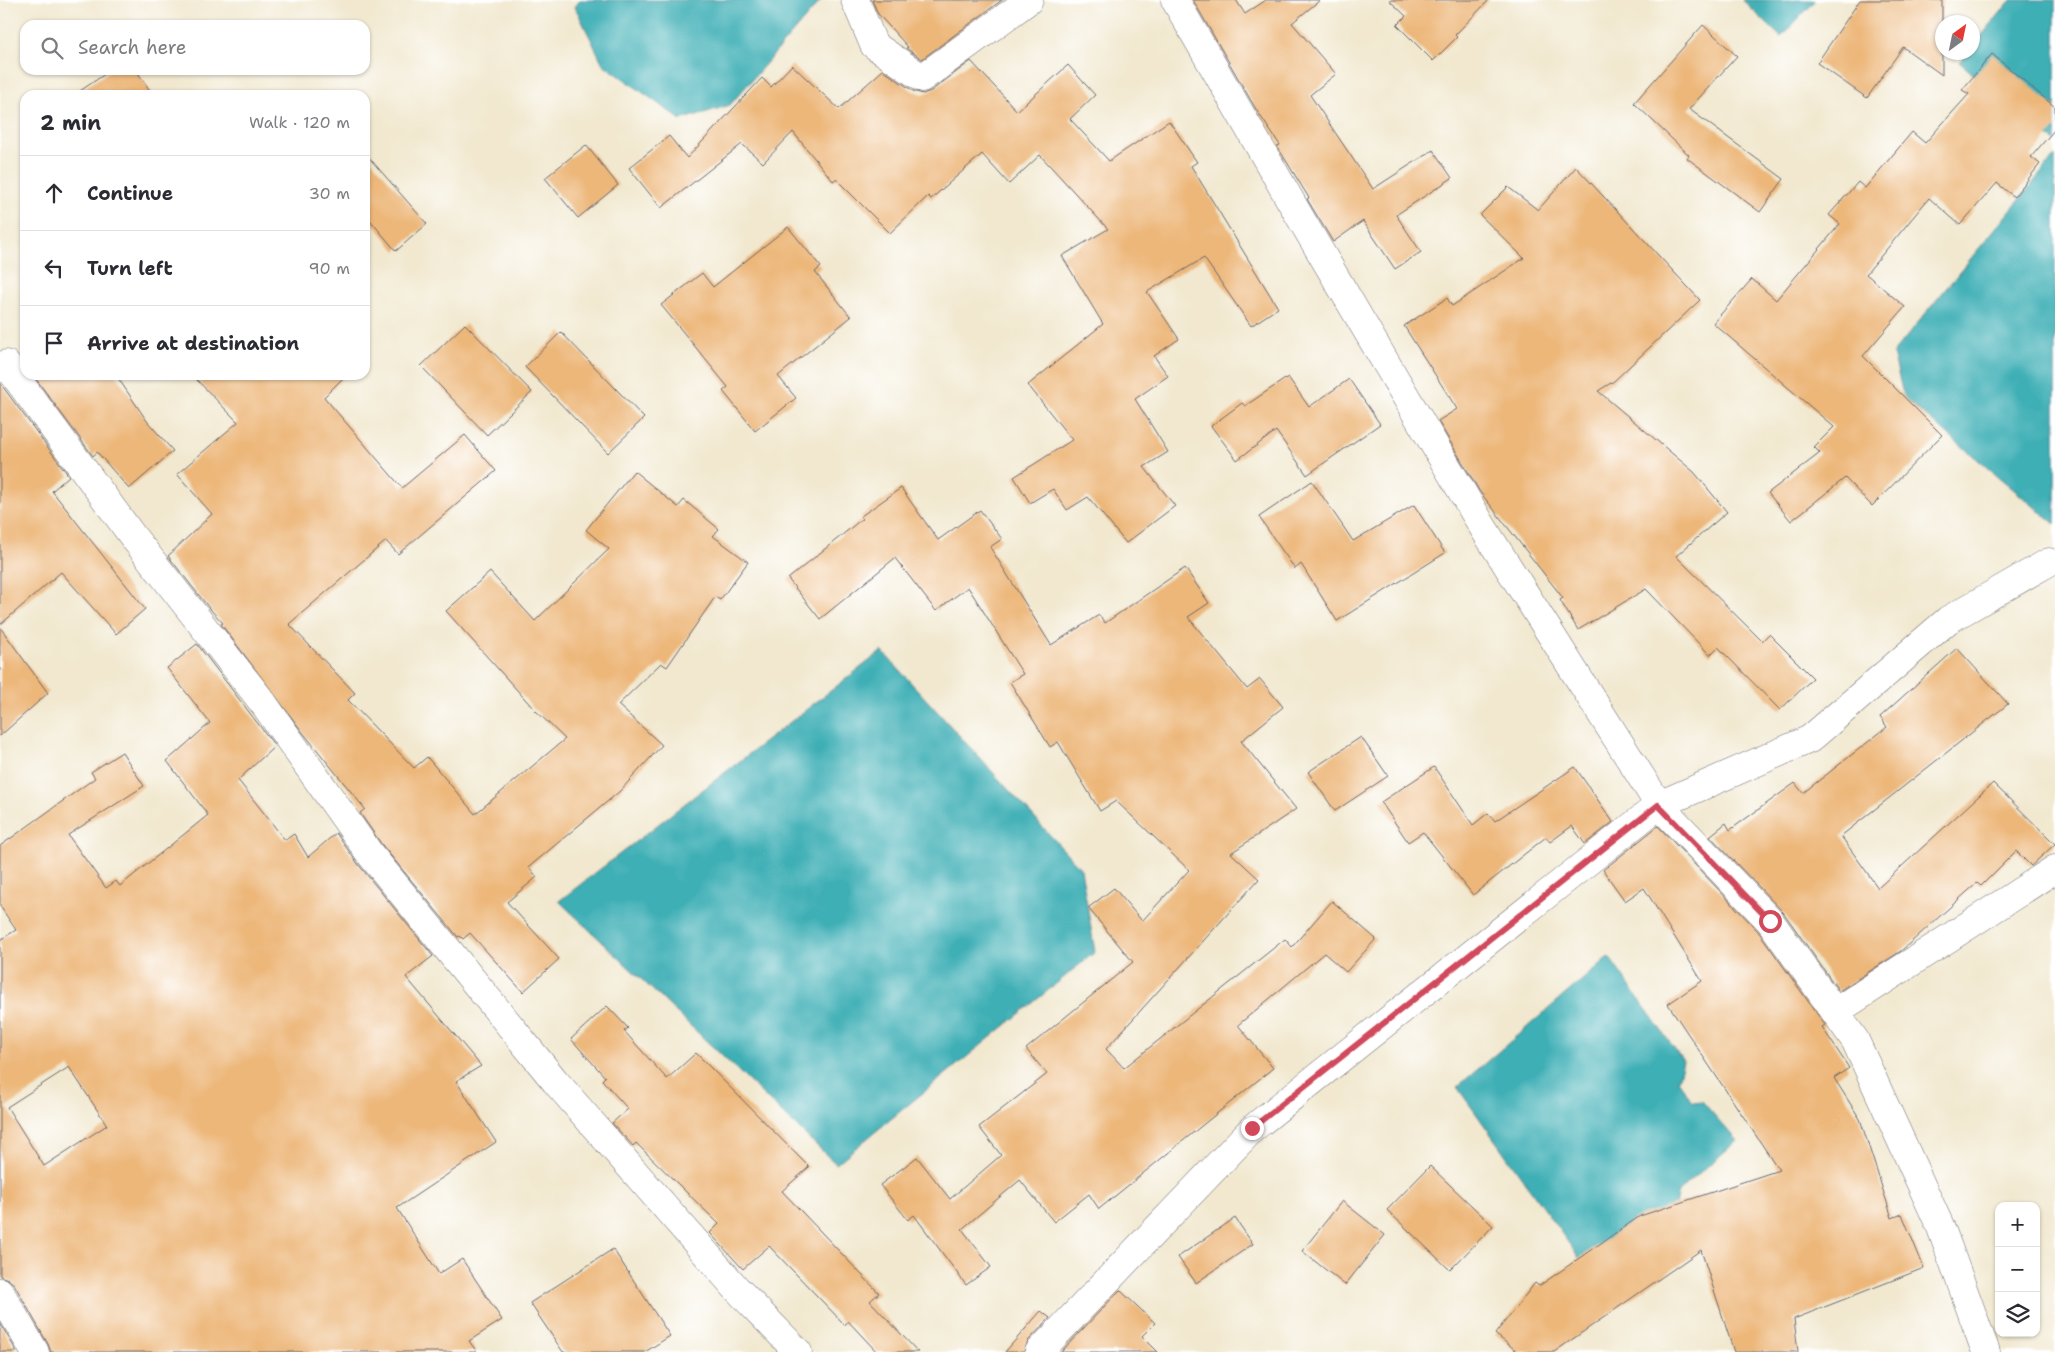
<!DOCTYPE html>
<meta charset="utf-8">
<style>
:root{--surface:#fff;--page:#f2f2f3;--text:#2b2b33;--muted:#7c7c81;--line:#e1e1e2}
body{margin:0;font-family:"Shantell Sans",sans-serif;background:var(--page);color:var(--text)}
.controls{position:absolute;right:15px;bottom:15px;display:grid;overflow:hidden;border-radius:10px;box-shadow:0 1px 4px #0004}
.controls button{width:45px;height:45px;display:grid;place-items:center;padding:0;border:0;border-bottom:1px solid var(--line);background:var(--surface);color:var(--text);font:25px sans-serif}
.compass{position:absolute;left:1935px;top:15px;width:45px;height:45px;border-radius:50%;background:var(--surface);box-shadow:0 1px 4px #0004;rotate:33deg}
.stop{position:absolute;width:15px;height:15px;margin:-11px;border:4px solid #d1495b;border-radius:50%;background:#fff}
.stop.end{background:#d1495b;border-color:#fff;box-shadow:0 1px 5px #0008}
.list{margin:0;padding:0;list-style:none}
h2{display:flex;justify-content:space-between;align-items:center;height:65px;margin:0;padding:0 20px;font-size:21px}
h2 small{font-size:16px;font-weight:400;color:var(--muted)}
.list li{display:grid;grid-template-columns:32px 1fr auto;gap:15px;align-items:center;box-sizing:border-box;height:75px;padding:0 20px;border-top:1px solid var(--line)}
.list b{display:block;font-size:19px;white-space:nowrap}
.list em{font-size:16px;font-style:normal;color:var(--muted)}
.icon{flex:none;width:28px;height:28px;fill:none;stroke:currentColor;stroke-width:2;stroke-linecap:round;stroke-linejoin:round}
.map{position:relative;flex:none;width:2055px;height:1352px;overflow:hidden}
.search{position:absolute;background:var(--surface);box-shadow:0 1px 4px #0004;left:20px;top:20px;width:350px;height:55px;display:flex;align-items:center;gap:12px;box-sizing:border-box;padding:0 18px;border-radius:15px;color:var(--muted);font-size:19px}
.panel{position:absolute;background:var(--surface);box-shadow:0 1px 4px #0004;left:20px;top:90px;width:350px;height:290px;border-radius:15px}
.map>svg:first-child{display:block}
</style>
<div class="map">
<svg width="2055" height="1352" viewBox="0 0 2055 1352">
<rect width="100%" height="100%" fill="#fff"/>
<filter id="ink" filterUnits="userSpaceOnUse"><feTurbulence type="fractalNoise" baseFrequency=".02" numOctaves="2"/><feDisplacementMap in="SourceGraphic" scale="10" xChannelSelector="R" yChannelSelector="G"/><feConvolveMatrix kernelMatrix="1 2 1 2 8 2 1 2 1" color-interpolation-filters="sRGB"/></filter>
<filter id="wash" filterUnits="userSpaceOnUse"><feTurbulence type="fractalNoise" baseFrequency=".0096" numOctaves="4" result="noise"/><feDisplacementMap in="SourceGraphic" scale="20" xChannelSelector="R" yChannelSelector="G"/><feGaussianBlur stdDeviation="1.12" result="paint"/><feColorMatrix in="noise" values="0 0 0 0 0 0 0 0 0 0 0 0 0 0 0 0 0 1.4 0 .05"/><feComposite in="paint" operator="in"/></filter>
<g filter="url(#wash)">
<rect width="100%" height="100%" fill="#f1e8cf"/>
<g fill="#3eafb5" stroke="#306878">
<polygon points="580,0 821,0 730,105 681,120 603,64 575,7"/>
<polygon points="1742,0 1816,0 1781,37"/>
<polygon points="2011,0 2055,0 2055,142 1959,62 1967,53 1972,52 1973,46"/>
<polygon points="2055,156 2055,524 1904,398 1893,353"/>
<polygon points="882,651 1081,869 1095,952 836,1164 559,901"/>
<polygon points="1609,957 1683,1061 1678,1081 1693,1102 1702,1101 1737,1141 1678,1192 1670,1229 1590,1273 1457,1087"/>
</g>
<g id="blocks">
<g fill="#edb77a" fill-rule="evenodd">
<polygon points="872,0 1002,0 922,59 906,48 908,47 878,14"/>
<polygon points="1193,0 1236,0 1245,14 1266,0 1320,0 1292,23 1336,74 1310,95 1373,189 1433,150 1452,178 1396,215 1421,252 1395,269 1363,221 1333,242 1307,199 1309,198 1277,146 1280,145 1257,111"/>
<polygon points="1389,0 1489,0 1455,35 1457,37 1433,61 1397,25 1406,16"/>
<polygon points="1860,0 1942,0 1942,75 1903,47 1867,98 1817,63"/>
<polygon points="1703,25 1737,56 1689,109 1784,179 1760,212 1687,158 1689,155 1634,103"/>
<polygon points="1992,54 2055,107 2055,129 2031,157 2040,164 2014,197 1997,183 1960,225 1929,198 1866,274 1905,307 1863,356 1942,435 1872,506 1845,478 1791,521 1768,493 1820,453 1814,447 1834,427 1713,323 1752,279 1776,300 1840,224 1829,215 1858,182 1865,188 1912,132 1925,143 1969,94 1962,90"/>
<polygon points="971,61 1017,111 1068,65 1095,95 1070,119 1109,161 1169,121 1197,162 1191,166 1278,308 1251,326 1204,258 1147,292 1179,339 1154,356 1168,376 1135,399 1168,452 1144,467 1175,506 1126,543 1088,497 1067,510 1053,489 1030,503 1014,477 1072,440 1028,385 1103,324 1062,256 1108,229 1040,155 1009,184 982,154 931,199 928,196 890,233 836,179 833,181 793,132 763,163 742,144 661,208 629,168 669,136 687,158 762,78 771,87 792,65 839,109 883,70 913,91 923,94 931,91"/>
<polygon points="111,70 136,70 153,95 74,95"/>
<polygon points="586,145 618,185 578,218 545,178"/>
<polygon points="365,153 427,224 396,251 365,214"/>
<polygon points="1576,167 1700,300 1614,381 1598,391 1694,472 1727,512 1676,556 1762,641 1769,634 1813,678 1780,710 1718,647 1710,655 1646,589 1578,630 1560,600 1563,598 1480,492 1438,421 1457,409 1404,326 1447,298 1452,306 1524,258 1480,215 1508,187 1538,210"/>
<polygon points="788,227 821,267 815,272 851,317 778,376 796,398 755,431 723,391 728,387 661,305 702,273 713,287"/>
<polygon points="465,324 532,392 487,435 421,366"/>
<polygon points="561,332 644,418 608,453 525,367"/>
<polygon points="33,375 116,375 147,421 173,451 129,489 97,452 93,456"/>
<polygon points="192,375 346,375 324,397 402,488 465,435 496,471 398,554 386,541 289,624 355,693 348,700 414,768 427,757 475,814 565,739 534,709 446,611 490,572 535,621 609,549 586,530 634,471 678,507 684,500 719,529 713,536 748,562 720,600 715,597 667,667 661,663 618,705 662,745 620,791 529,867 537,877 507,902 559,959 523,992 470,933 463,939 460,936 458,937 382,845 360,813 365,809 301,730 221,624 223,623 209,608 168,556 212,514 177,474 238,422"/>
<polygon points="1288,377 1309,407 1349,379 1380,424 1307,475 1276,431 1237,460 1211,426 1242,403 1245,406"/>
<polygon points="0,383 69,476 52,491 145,609 116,634 61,572 0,625"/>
<polygon points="1312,481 1353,541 1414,505 1445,553 1337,621 1301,564 1295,569 1259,517"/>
<polygon points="901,488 938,540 980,510 1002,539 990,547 1051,645 1099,615 1105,623 1185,568 1209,603 1188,617 1247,689 1260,679 1283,707 1241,741 1296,809 1231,853 1259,879 1106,1049 1124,1068 1285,939 1292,947 1332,901 1376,939 1346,972 1324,953 1238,1025 1273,1068 1099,1209 1089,1194 1054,1222 1020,1180 962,1229 991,1267 966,1285 914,1215 908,1220 880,1185 917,1157 950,1199 1001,1155 979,1127 1047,1074 1026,1049 1133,962 1088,908 1114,888 1142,921 1189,870 1116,801 1100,811 1058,742 1050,747 1010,682 1023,674 968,587 936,611 895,558 820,619 788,579 863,518 861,516"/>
<polygon points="0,627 48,693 0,736"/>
<path d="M197,644L275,746L238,780L285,840L294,834L308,857L336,833L358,864L433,956L406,977L481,1066L456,1081L496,1142L397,1208L439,1274L462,1259L502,1320L469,1341L477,1352H51L48,1344L14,1284L8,1279L0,1276V940L16,930L0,906V846L95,778L91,772L122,752L144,786L68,835L106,888L116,881L120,886L208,815L167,761L210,723L167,668ZM69,1067L107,1125L44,1166L7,1107Z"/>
<polygon points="1957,648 2008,704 1841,836 1878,888 1993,783 2055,844 2031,866 2016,851 1981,886 1977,883 1901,951 1839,991 1783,912 1710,836 1726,823 1730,830 1795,783 1803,793 1887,727 1880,717"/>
<polygon points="1361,737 1388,776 1335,811 1308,772"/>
<polygon points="1434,767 1473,825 1488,813 1495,821 1575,767 1613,822 1585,844 1572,826 1550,842 1546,837 1473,895 1423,832 1408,842 1381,802"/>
<polygon points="1658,826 1758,931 1825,1025 1822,1027 1849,1068 1834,1078 1860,1119 1892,1218 1902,1214 1924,1268 1794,1319 1798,1352 1734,1352 1701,1250 1554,1352 1518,1352 1495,1334 1535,1283 1539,1286 1640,1216 1779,1170 1668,1004 1702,981 1644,888 1625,901 1603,870"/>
<polygon points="607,1006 628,1028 624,1031 667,1079 696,1053 809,1167 782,1191 879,1293 870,1301 918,1352 877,1352 848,1321 845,1325 769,1246 743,1269 710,1233 719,1224 636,1143 633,1146 612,1123 628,1109 602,1080 605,1077 571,1039"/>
<polygon points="1430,1166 1493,1226 1450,1270 1387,1210"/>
<polygon points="1342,1201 1385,1235 1345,1285 1302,1251"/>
<polygon points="1235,1218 1253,1244 1196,1283 1178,1257"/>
<polygon points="613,1249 670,1336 645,1352 563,1352 530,1303"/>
<polygon points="1120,1290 1155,1323 1142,1336 1158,1352 1061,1352"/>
<polygon points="1041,1311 1050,1318 1028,1341 1024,1352 1005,1352"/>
<polygon points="0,1323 17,1352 0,1352"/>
</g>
</g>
</g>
<g filter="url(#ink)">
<use href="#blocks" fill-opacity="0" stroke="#6a676f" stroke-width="1"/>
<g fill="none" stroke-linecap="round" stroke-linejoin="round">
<defs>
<g id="minor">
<polyline points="855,0 874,45 922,78 1029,0"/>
<polyline points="0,368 6,364 134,538 264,704 370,854 555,1081 736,1288 798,1352"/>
<polyline points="1835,1012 2055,869"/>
<polyline points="0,1292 35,1352"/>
<polyline points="1039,1352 1252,1129 1659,805 1810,739 1948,620 2049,562"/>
</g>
<polyline id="tertiary" points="1175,0 1301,219 1484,529 1659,805 1770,921 1855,1040 1941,1228 1986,1352"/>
</defs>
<use href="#minor" stroke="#6a676f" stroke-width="29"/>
<use href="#tertiary" stroke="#6a676f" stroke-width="29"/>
<use href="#minor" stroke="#fff" stroke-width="28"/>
<use href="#tertiary" stroke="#fff" stroke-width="28"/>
</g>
</g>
<g fill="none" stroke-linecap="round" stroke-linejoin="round" filter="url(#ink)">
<polyline stroke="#d1495b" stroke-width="6" points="1252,1128 1658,805 1770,921"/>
</g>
</svg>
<div class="controls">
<button>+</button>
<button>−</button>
<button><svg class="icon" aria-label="layers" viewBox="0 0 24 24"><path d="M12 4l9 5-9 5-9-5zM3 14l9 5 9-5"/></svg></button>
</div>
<svg class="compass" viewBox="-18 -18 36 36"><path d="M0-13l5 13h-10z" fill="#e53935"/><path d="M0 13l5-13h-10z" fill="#7c7c81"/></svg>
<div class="stop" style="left:1770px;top:921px"></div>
<div class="stop end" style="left:1252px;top:1128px"></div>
<div class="search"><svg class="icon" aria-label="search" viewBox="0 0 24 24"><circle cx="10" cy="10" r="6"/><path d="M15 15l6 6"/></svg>Search here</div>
<section class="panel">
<h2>2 min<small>Walk · 120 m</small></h2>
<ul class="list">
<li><svg class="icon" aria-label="ahead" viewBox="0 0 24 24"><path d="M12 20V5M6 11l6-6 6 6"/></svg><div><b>Continue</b></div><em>30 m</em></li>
<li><svg class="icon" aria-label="left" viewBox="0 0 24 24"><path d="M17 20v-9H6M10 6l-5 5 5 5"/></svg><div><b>Turn left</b></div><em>90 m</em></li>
<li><svg class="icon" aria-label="arrive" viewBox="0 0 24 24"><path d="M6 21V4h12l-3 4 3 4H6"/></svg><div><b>Arrive at destination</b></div></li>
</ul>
</section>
</div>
